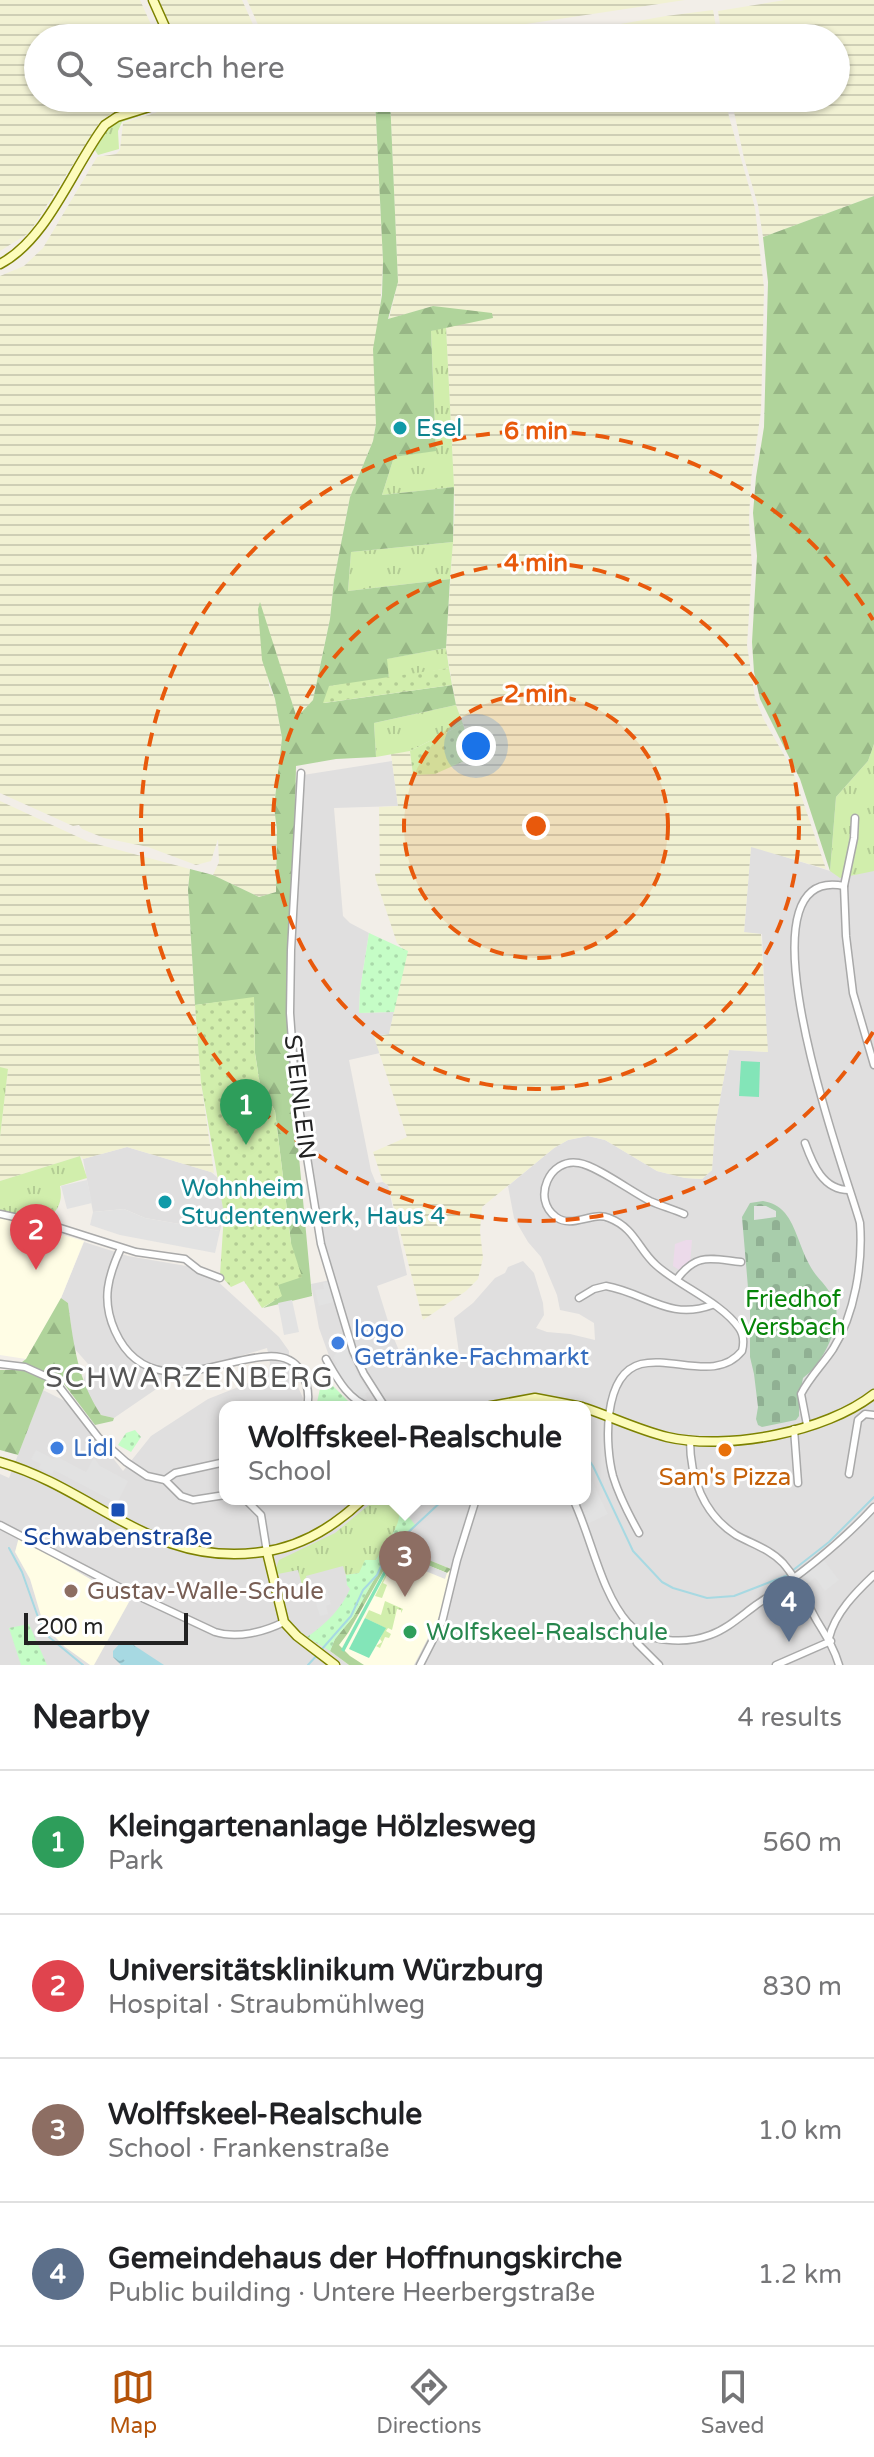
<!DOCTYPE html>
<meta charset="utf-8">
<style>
:root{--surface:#fff;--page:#f2f2f2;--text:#202124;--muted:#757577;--line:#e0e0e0;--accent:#b45309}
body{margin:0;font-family:"Varela Round",sans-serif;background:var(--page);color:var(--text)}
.scale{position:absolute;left:24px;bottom:20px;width:164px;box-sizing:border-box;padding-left:8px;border:4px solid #222;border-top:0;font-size:22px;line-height:28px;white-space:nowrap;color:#222;-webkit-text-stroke:6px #fff;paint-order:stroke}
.you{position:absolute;left:476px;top:746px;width:28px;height:28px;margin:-20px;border:6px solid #fff;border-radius:50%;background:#1a73e8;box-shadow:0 0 0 12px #1a73e833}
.badge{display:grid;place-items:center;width:52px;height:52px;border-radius:50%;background:var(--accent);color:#fff;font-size:26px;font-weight:700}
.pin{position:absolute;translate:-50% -66px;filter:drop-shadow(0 2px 4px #0008)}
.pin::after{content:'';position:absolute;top:42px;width:28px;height:24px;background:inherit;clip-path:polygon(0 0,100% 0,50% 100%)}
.popup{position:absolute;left:219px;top:1401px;width:372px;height:104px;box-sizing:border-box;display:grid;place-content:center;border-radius:16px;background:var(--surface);filter:drop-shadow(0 2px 6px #0005);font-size:26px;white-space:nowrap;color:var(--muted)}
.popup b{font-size:30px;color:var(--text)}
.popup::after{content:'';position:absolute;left:50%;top:100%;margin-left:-16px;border:16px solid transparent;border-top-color:var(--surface)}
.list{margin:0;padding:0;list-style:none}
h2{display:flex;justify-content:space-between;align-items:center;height:104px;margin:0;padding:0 32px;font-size:34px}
h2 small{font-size:26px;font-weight:400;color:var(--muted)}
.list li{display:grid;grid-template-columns:52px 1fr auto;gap:24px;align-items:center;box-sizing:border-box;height:144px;padding:0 32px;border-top:2px solid var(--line)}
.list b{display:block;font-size:30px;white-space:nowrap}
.list p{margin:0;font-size:26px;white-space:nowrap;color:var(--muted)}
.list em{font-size:26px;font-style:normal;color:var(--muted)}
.icon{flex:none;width:44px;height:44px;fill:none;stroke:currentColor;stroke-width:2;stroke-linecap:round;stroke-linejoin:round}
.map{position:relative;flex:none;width:874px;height:1665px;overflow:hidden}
.search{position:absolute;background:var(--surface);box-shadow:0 2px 6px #0004;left:24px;right:24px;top:24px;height:88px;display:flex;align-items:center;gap:20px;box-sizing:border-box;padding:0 28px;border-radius:44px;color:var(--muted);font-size:30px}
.sheet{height:680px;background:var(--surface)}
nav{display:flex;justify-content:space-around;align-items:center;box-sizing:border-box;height:112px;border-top:2px solid var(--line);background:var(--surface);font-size:22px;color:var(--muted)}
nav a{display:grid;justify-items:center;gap:4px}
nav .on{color:var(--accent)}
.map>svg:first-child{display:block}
</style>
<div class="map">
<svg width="874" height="1665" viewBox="0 0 874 1665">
<defs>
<pattern id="farmland-rules" width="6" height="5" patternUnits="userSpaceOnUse" patternTransform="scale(2)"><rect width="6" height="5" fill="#f1f1d3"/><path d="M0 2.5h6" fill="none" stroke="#ceceb5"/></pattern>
<pattern id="grass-tufts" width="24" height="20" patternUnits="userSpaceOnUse" patternTransform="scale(2)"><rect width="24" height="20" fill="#d1eeac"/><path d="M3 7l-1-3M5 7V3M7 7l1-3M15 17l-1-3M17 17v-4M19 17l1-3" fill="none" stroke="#b3cc94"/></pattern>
<pattern id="forest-firs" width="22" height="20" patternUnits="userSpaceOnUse" patternTransform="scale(2)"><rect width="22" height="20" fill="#b0d49b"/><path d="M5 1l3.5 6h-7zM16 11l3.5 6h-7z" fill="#97b685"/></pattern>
<pattern id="cemetery-stones" width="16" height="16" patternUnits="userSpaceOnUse" patternTransform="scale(2)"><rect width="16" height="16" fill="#a8cdab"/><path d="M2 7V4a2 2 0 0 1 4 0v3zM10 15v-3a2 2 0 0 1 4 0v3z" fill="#90b093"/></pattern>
<pattern id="park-dots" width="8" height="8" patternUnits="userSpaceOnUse" patternTransform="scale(2)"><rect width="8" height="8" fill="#c5fdc6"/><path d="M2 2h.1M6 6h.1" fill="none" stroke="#a9d9aa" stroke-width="1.8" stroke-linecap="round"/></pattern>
<pattern id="garden-dots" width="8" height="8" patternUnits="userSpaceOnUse" patternTransform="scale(2)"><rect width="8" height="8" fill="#d1eeac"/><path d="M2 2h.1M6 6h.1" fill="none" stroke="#b3cc94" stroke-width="1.8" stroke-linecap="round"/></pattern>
<pattern id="water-ripples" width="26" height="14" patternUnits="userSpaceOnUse" patternTransform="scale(2)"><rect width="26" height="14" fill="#a7d9e2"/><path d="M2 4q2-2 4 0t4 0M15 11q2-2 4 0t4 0" fill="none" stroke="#8fbac2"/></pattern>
</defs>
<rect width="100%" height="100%" fill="#f2eee8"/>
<g fill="#e0dfdf">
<polygon points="392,761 398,806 334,808 343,916 350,923 369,933 360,990 359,1013 394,1012 389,1035 375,1037 380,1053 349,1060 371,1171 376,1183 383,1182 388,1185 407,1275 377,1286 392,1334 406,1367 451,1359 459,1353 454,1318 473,1303 495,1278 505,1273 508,1267 523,1261 534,1273 543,1303 544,1315 536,1328 547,1332 570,1334 595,1340 594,1323 579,1314 560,1310 557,1295 541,1257 528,1242 514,1218 508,1186 554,1148 568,1140 588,1136 605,1140 657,1171 685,1178 702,1179 712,1170 715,1126 729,1050 767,1052 762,934 744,933 751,846 830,871 874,869 874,1665 0,1665 0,1474 9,1478 43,1390 65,1401 66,1398 123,1471 151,1436 208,1399 251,1382 269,1371 270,1363 267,1348 211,1365 183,1367 168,1381 114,1418 101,1415 88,1395 83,1382 88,1364 74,1348 68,1303 61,1298 84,1242 128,1256 204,1269 279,1337 289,1351 289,1367 303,1398 302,1407 225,1407 225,1499 585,1499 585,1407 388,1407 362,1400 350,1391 333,1367 319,1328 311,1284 335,1279 324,1246 295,1064 293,1009 303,775"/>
<polygon points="127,1147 211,1172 219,1179 224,1214 220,1231 145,1218 124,1209 93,1212 83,1159"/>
</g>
<polygon fill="#ecdaea" points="686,1240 692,1240 690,1263 681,1271 673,1266 675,1244"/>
<g fill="#fffde5">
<polygon points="0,1217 84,1241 61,1298 26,1359 0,1355"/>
<polygon points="19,1537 129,1602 94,1665 90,1665 65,1647 44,1626 30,1579 15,1552"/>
<polygon points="397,1547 451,1569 449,1586 440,1615 414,1665 349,1665 330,1651"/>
</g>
<g fill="url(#farmland-rules)">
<polygon points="0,0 140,0 157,38 38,38 38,98 156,98 112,113 100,122 29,233 0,251"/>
<polygon points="157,0 242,0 259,38 174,38"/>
<polygon points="247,0 685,0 454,35 401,38 264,38"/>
<polygon points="785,0 874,0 874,196 763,237 758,205 744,158 731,98 836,98 836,38 722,38 718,11"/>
<polygon points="713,10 718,38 541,38 666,16"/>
<polygon points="211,98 375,98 383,261 375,389 376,424 373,441 350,497 334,580 330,619 313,700 301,714 296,715 260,604 269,686 275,699 282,738 274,807 277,830 276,892 259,897 213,875 219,862 218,839 211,861 196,865 148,847 104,838 82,829 79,825 73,826 0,793 0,276 24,266 43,248 97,157 116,154 120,150 123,123 167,109"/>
<polygon points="390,98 726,98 729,117 755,208 764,288 761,411 751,479 749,521 752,567 747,645 755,698 764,720 792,769 826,869 751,847 744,932 761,934 768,1052 729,1050 715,1126 712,1170 702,1179 685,1178 657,1171 605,1140 588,1136 568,1140 554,1148 482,1207 480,1231 483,1258 478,1279 466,1291 423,1320 388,1185 383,1182 373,1152 407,1137 374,1037 389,1034 407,952 397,943 376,880 375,874 380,873 379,807 398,806 391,754 410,751 413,774 435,774 468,737 456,705 446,648 455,508 446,326 493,318 433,306 389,319 398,282"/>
<polygon points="0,801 89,842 190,869 188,890 195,1005 201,1083 214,1173 127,1147 83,1159 80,1156 0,1181 0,1137 8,1070 0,1067"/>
</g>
<g fill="url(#grass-tufts)">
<polygon points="182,101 122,122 118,131 119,149 98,155 93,147 112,122"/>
<polygon points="446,326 454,487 382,495 394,457 436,450 431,331"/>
<polygon points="453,542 450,579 348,591 351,552"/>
<polygon points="446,648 449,668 389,679 386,659"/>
<polygon points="456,705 463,724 410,751 376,757 374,723"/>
<polygon points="874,744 874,871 840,878 830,871 836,797 868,761"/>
<polygon points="0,1067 8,1069 0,1137"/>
<path d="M80,1156L87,1178L60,1186C62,1197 61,1206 52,1215V1222L0,1212V1181Z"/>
<polygon points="376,1499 398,1499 402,1512 400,1522 376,1560 359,1573 346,1575 343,1566 306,1576 308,1585 302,1585 298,1570 278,1574 277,1580 276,1568 279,1560 335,1533"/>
<polygon points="400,1561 396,1570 399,1572 396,1579 387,1575 383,1583 387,1585 382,1598 375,1596 391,1564"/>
<polygon points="385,1601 403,1609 401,1613 401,1610 397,1609 392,1630 388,1628 386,1631 391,1634 389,1638 385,1637 380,1648 376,1646 382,1642 380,1639 385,1628 365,1618 369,1610 381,1615"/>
</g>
<g fill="url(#forest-firs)">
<polygon points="375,98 390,98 398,282 388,319 433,306 492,313 493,318 431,331 436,451 394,457 382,495 454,487 453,542 351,552 348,591 450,579 446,648 387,659 389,679 330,686 324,703 452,685 456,705 374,723 376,757 336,759 296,766 290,1061 312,1296 263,1308 281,1296 278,1285 291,1243 275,1111 260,1085 255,1053 254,998 195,1005 188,890 190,869 213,875 259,897 276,892 277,830 274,807 282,738 275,699 262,660 258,609 260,602 296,715 300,714 313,700 330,619 334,580 350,497 373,441 376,424 373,349 382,295 383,261"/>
<polygon points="874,196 874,744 868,761 836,797 830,871 800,779 760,699 754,672 752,642 757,556 753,513 756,477 764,427 768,282 763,237"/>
<path d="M61,1298L68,1303C74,1346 77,1378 101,1415L114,1418L113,1421L95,1425L64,1384L46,1383L18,1455L0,1450V1370H12L26,1359Z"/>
<polygon points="397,1547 451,1569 447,1573 403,1555 389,1561 348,1633 339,1645 350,1656 364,1665 349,1665 330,1651 335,1639 353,1617 389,1553"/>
</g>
<path fill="url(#cemetery-stones)" d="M763,1201C772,1203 778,1205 785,1213C796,1226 800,1248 809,1264C816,1279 833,1289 836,1307C840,1329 821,1366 803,1378L799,1399V1416L796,1420L762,1427L758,1425L756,1419L758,1407L754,1374L750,1357V1311L742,1217L750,1203Z"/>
<g fill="url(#park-dots)">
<polygon points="369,933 408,951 394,1012 359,1013 360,990"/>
<polygon points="328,1381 348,1401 360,1407 316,1407 321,1384"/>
<polygon points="135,1430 141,1437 131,1452 118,1445 126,1433"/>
<path d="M398,1499H416L418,1501L405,1512L416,1526L389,1553L353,1617L335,1639L330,1651L307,1637C325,1625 342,1608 350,1589L347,1585L346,1575L359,1573L365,1560H376C388,1539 405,1524 398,1499Z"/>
<polygon points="29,1624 47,1665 21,1665 9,1628"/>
</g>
<g fill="url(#garden-dots)">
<polygon points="449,668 452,685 323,703 329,686"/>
<polygon points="463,724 473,757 435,774 413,775 410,751"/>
<polygon points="254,997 255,1053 260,1085 275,1111 291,1243 302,1277 278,1285 282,1296 262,1308 244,1281 231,1287 220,1275 224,1214 201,1083 195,1005"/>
</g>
<g fill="#83e5b8">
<polygon points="741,1061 760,1062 759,1097 739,1096"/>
<polygon points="388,1563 391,1564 344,1652 341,1650"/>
<polygon points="365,1618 386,1628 369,1658 349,1649"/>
</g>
<g fill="#e2e2e2">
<polygon points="87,1180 92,1203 67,1209 61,1186"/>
<polygon points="754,1206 766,1206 776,1211 776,1217 754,1220"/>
<polygon points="124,1209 145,1218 220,1231 215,1253 120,1235 90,1225 93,1212"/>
<polygon points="329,1282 334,1302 319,1306 315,1290 324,1289 323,1283"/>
<polygon points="292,1300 299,1332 284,1335 278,1303"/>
<polygon points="347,1348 350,1360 368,1392 365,1394 367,1398 362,1400 353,1391 350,1391 333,1367 337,1364 333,1358 336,1353"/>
<polygon points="36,1450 53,1459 56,1456 86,1472 94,1457 100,1466 128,1481 117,1503 54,1470 52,1474 39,1468 41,1464 31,1459"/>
<polygon points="592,1481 608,1514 589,1523 578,1499 585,1499 585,1484"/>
<polygon points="403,1555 447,1573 445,1579 401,1561"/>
<polygon points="823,1559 839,1580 825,1591 815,1578 803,1587 797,1579"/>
<polygon points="327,1589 331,1604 326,1606 328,1614 320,1616 313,1593"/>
</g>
<polygon fill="url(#water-ripples)" points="122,1641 132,1644 164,1665 121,1665 113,1657 113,1651"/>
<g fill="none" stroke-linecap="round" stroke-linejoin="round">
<g stroke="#a7d9e2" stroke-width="2">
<polyline points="585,1454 593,1466 633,1551 662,1582 673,1588 707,1598 734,1596 788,1575"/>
<polyline points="9,1548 22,1572 39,1620 49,1637 83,1665"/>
<polyline points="792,1571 829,1542 874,1497"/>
<polyline points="322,1649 351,1616 363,1590 377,1575 388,1551 444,1499"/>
<polyline points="308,1665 318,1654"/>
</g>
<defs>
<g id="street">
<polyline points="301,773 291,950 290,1013 295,1083 321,1244 353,1351 364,1374 385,1407"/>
<polyline points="855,818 854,838 844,886 846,936 853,993 874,1065"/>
<path d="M805,1143C813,1165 823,1190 849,1190"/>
<polyline points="0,1214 51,1225 136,1252 185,1259 199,1270 220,1278"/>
<path d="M121,1248C108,1276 101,1300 115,1331C157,1425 270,1320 301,1371C307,1382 310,1394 307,1407"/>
<path d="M677,1279C697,1252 711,1259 741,1262"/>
<path d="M579,1298L594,1289L606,1286C646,1293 669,1321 712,1305"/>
<path d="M326,1359C337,1378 348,1400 370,1407"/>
<polyline points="0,1364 25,1367 54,1380 98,1437 126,1462 147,1476 165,1480 181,1496 193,1500 225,1495"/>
<path d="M807,1425L801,1394C809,1378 823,1364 833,1349C855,1314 863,1263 860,1223C849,1181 729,862 844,886"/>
<polyline points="794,1429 798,1483"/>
<path d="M690,1440C690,1477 703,1514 736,1535C752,1544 770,1549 783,1563C799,1581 806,1602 817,1621C826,1636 834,1648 839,1665"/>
<polyline points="849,1474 858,1420 865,1414 874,1415"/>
<polyline points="165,1480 175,1473 225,1462"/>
<polyline points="245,1499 261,1515 267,1552"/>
<path d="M573,1499C591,1536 601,1593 628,1623C646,1643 686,1644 710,1635C727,1629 741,1616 756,1605C799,1576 839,1545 874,1507"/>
<path d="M0,1525L119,1587L215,1632C237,1639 264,1632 284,1622"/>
<path d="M639,1533C629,1515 619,1496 613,1476C605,1447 602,1374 641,1364C673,1356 717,1382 742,1351C744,1343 744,1335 739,1328C721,1302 679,1286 656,1265C638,1249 635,1228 609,1218C592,1211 572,1229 556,1217C531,1199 550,1157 579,1163C597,1166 632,1192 650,1201C661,1206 673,1209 684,1214"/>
<polyline points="630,1625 637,1643 659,1665"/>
<path d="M829,1638C835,1613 856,1592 874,1575"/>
<polyline points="420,1665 442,1622 457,1560 476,1499"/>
<polyline points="776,1665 831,1641"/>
</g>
<g id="secondary">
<polyline points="153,0 170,38"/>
<path d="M0,264C48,239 73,167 105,125L117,117L178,98"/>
<polyline points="486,1407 535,1398 582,1407"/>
<path d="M585,1408C612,1417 639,1430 667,1437C727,1451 826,1432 874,1394"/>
<path d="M0,1462C95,1489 153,1568 262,1552C301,1547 335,1526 363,1499"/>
<polyline points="267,1552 284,1622 297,1636 335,1665"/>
</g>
</defs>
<use href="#street" stroke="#a9a9a9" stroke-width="9"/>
<use href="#secondary" stroke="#7d8200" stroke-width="11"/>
<use href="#street" stroke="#fff" stroke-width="6"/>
<use href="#secondary" stroke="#fdfcbb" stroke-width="8"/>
</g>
<circle cx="536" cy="826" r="132" fill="#e8590c" fill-opacity=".12"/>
<g fill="none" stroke="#e8590c" stroke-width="4" stroke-dasharray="14 10">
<circle cx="536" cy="826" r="132"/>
<circle cx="536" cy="826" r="263"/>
<path d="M873 1032A395 395 0 1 1 873 620"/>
</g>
<g fill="#0f9aa8" stroke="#fff" stroke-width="3">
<circle cx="400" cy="428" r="8"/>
<circle cx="165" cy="1202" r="8"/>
</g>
<g fill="#3f7fe0" stroke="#fff" stroke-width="3">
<circle cx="338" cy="1343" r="8"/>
<circle cx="57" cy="1448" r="8"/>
</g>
<circle fill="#e8710a" stroke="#fff" stroke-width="3" cx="725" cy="1450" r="8"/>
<rect fill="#1a4fb4" stroke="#fff" stroke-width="3" x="110" y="1502" width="16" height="16" rx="4"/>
<circle fill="#8d6e63" stroke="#fff" stroke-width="3" cx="71" cy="1591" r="8"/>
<circle fill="#2e9e5b" stroke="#fff" stroke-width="3" cx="410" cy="1632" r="8"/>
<g text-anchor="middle" stroke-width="6" stroke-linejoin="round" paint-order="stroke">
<g font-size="24" fill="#0d838f" stroke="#fff" text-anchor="start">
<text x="416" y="436">Esel</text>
<text x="181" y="1196">Wohnheim<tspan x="181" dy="28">Studentenwerk, Haus 4</tspan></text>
</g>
<g font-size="24" fill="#222" stroke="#fff">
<text transform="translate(300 1097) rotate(83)" y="8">STEINLEIN</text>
</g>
<g font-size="24" fill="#068508" stroke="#fff">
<text x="793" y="1307">Friedhof<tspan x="793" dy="28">Versbach</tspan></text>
</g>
<g font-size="24" fill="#366cbe" stroke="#fff" text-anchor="start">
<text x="354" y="1337">logo<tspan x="354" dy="28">Getränke-Fachmarkt</tspan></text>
<text x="73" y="1456">Lidl</text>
</g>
<g font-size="24" fill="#c56008" stroke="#fff">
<text x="725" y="1485">Sam's Pizza</text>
</g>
<g font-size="24" fill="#164399" stroke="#fff">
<text x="118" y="1545">Schwabenstraße</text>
</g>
<g font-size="24" fill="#785e54" stroke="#fff" text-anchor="start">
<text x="87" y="1599">Gustav-Walle-Schule</text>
</g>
<g font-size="24" fill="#27864d" stroke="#fff" text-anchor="start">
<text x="426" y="1640">Wolfskeel-Realschule</text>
</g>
<g font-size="28" letter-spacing="2" fill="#555" stroke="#fff">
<text x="190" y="1387">SCHWARZENBERG</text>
</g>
</g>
<circle cx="536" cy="826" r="12" fill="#e8590c" stroke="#fff" stroke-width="4"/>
<g font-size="24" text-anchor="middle" font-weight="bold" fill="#e8590c" stroke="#fff" stroke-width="6" stroke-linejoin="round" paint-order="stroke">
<text x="536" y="439">6 min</text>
<text x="536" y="571">4 min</text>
<text x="536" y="702">2 min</text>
</g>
</svg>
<div class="scale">200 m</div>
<div class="you"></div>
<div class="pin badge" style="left:246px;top:1145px;background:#2e9e5b">1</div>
<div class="pin badge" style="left:36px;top:1270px;background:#e0444e">2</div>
<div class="pin badge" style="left:405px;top:1597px;background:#8d6e63">3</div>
<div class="popup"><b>Wolffskeel-Realschule</b>School</div>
<div class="pin badge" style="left:789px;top:1642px;background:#5c6f8a">4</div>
<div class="search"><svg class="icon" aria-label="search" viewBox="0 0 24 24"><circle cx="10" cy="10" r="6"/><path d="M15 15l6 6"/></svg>Search here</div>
</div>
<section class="sheet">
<h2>Nearby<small>4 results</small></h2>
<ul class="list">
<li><span class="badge" style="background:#2e9e5b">1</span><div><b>Kleingartenanlage Hölzlesweg</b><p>Park</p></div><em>560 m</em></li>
<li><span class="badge" style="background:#e0444e">2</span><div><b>Universitätsklinikum Würzburg</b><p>Hospital · Straubmühlweg</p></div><em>830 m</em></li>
<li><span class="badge" style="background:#8d6e63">3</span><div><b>Wolffskeel-Realschule</b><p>School · Frankenstraße</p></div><em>1.0 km</em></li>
<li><span class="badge" style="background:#5c6f8a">4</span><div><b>Gemeindehaus der Hoffnungskirche</b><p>Public building · Untere Heerbergstraße</p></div><em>1.2 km</em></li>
</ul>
</section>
<nav>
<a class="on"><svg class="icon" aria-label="map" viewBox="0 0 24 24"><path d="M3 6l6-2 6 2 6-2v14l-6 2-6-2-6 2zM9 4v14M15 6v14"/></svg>Map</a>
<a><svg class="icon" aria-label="directions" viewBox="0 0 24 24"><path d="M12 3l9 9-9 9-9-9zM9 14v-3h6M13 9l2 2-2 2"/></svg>Directions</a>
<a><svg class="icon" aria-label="saved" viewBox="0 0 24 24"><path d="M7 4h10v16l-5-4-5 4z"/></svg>Saved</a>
</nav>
